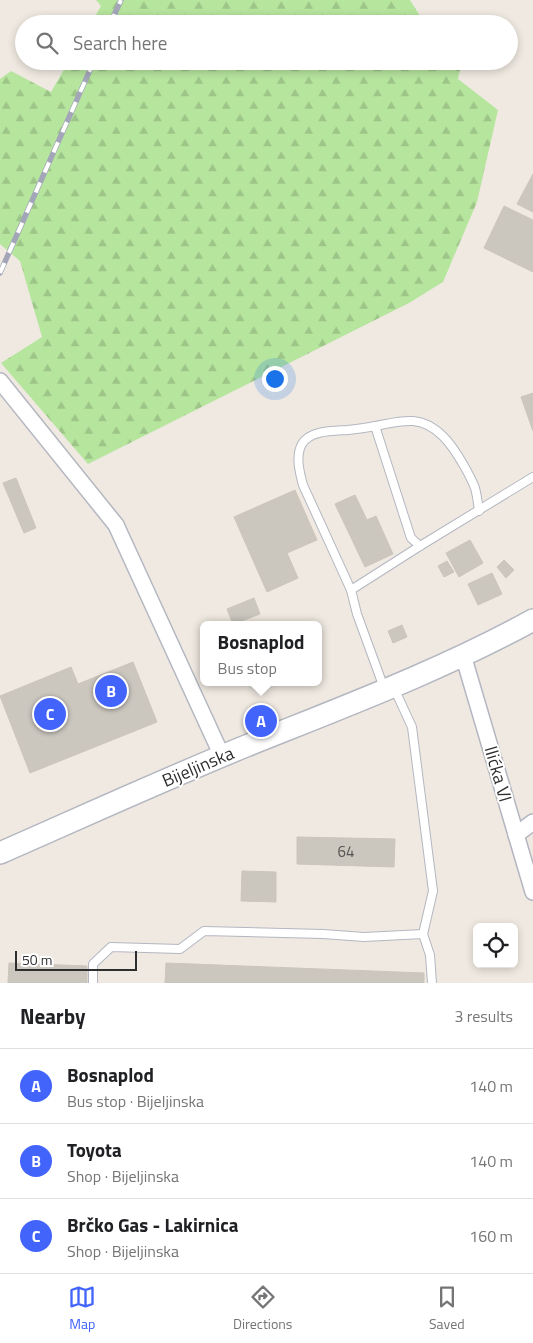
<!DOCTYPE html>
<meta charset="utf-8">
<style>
:root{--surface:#fff;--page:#f6f6f6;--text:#202124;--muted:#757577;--line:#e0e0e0;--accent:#4264fb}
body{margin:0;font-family:"Titillium Web",sans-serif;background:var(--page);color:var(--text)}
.controls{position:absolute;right:15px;bottom:15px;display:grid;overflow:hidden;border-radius:8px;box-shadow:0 2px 8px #0003}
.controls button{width:45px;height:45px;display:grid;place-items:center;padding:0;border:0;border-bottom:1px solid var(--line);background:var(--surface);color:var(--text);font:25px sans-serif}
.scale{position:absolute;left:15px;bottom:12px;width:122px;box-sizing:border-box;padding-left:5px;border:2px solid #2e2e2e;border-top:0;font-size:14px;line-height:18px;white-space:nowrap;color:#2e2e2e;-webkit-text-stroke:4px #fff;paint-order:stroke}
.you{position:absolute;left:274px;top:378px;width:18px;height:18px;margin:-12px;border:4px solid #fff;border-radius:50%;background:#1a73e8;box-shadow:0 0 0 8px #1a73e833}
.badge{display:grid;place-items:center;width:32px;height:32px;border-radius:50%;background:var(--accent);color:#fff;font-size:16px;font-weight:700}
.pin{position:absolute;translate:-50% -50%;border:2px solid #fff;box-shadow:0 1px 5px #0006}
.popup{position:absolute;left:200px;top:621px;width:122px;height:65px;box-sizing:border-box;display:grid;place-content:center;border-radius:8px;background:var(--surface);filter:drop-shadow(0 1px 4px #0005);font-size:16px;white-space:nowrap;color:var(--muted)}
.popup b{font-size:19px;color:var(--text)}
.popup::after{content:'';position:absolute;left:50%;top:100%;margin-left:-10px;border:10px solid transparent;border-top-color:var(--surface)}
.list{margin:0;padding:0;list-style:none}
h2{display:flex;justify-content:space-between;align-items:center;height:65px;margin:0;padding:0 20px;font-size:21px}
h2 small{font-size:16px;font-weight:400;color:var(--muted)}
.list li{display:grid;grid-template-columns:32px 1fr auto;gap:15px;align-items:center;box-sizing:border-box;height:75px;padding:0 20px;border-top:1px solid var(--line)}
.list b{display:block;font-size:19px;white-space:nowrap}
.list p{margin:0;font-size:16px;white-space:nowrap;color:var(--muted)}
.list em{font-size:16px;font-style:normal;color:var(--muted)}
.icon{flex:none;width:28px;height:28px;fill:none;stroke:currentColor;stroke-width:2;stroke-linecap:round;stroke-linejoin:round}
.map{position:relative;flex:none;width:533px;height:983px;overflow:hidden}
.search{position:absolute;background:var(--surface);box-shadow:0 2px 8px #0003;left:15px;right:15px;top:15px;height:55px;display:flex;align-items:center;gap:12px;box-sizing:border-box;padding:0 18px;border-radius:28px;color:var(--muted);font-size:19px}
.sheet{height:290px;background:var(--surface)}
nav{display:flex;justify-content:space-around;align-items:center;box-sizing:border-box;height:70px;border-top:1px solid var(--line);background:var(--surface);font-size:14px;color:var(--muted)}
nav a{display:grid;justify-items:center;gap:2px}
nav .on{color:var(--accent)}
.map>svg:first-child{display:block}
</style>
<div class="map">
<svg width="533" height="983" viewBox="0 0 533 983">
<defs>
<pattern id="forest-firs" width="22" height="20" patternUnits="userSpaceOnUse" patternTransform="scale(1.25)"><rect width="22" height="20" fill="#b6e59e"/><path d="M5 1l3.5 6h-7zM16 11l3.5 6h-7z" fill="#9dc588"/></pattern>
</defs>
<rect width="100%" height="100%" fill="#efe9e1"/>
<g fill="url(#forest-firs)">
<polygon points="96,0 410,0 420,16 440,24 91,24 101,6"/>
<polygon points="69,61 462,61 458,79 498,110 477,202 443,282 409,303 88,464 1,363 42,337 20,261 0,244 0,79 11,71 51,92"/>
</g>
<g fill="#cbc7bf" stroke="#cbc5ba">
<polygon points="533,174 533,212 517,204"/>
<polygon points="504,206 533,220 533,272 484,248"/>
<polygon points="533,393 533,431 521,397"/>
<polygon points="16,478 36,528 24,533 3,483"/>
<polygon points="295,490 317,540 287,553 298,578 267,592 234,517"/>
<polygon points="355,495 367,520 376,516 393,554 365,567 335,504"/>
<polygon points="470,540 483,563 459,577 446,553"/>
<polygon points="504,560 514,570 506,578 497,567"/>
<polygon points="447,561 454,572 444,577 438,566"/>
<polygon points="492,573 502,594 478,605 468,584"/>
<polygon points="254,598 260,614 233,624 227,609"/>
<polygon points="402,625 407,637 393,643 388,631"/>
<polygon points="133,662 157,722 30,773 0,696 71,667 78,684"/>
<polygon points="297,837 395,839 394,867 297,864"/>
<polygon points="242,871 276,872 276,902 241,901"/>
<polygon points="9,963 87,966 87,983 8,983"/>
<polygon points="166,963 424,973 424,983 165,983"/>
</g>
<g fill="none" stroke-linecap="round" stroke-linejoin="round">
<defs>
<g id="service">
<polyline points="375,426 411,538 420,546"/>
<path d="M351,590L303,485C300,474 295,456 302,444C310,430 334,431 348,430C357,429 366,428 375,426C387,424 400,420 413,421C437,423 452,445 463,464C467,471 472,480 475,488C477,495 478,503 479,511"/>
<polyline points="384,688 357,614 351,590 420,546 533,477"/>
<polyline points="394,688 412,727 433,891 423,934 430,955 432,983"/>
<polyline points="93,983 93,964 111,947 180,949 204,931 323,934 364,937 423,934"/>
</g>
<g id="minor">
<polyline points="0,381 116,525 222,756"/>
<polyline points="463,655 533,892"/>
<polyline points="516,835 533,822"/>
</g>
<path id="secondary" d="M0,853C82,817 163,780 246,746C343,707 442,670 533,620"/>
</defs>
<use href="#service" stroke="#b4b7c1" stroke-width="10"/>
<use href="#minor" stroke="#b4b7c1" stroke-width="18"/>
<use href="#secondary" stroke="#b4b7c1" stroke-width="24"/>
<use href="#service" stroke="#fff" stroke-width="8"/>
<use href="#minor" stroke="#fff" stroke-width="15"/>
<use href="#secondary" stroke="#fff" stroke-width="21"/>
<defs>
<g id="rail">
<polyline points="110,24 121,0"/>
<polyline points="0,273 94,61"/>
</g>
</defs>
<use href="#rail" stroke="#a3a6b8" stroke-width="5.5"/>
<use href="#rail" stroke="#fff" stroke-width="4" stroke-dasharray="11" stroke-linecap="butt"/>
</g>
<g text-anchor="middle" stroke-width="4" stroke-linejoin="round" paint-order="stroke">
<g font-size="15" fill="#555452">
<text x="346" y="857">64</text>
</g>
<g font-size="18" fill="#2e2e2e" stroke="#fff">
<text transform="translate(198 767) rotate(-23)" y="6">Bijeljinska</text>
<text transform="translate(498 774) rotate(74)" y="6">Ilićka VI</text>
</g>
</g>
</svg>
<div class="controls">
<button><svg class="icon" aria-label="locate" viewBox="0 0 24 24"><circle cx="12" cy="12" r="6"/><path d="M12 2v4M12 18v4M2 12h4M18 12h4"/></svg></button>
</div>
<div class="scale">50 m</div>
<div class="you"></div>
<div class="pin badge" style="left:261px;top:721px">A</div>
<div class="popup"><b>Bosnaplod</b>Bus stop</div>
<div class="pin badge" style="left:111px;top:691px">B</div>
<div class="pin badge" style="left:50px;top:714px">C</div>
<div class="search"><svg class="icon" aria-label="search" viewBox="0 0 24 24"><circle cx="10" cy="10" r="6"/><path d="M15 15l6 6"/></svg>Search here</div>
</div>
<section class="sheet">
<h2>Nearby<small>3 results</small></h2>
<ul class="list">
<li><span class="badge">A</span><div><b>Bosnaplod</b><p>Bus stop · Bijeljinska</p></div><em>140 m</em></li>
<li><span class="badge">B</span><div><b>Toyota</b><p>Shop · Bijeljinska</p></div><em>140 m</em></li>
<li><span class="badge">C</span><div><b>Brčko Gas - Lakirnica</b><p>Shop · Bijeljinska</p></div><em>160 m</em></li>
</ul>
</section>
<nav>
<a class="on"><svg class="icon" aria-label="map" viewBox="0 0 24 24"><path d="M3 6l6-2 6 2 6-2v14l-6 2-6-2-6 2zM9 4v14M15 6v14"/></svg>Map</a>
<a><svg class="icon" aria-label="directions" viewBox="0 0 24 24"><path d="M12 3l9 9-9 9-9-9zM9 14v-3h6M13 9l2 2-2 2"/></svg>Directions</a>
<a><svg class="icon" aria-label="saved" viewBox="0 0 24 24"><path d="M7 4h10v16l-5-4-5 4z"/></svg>Saved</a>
</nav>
